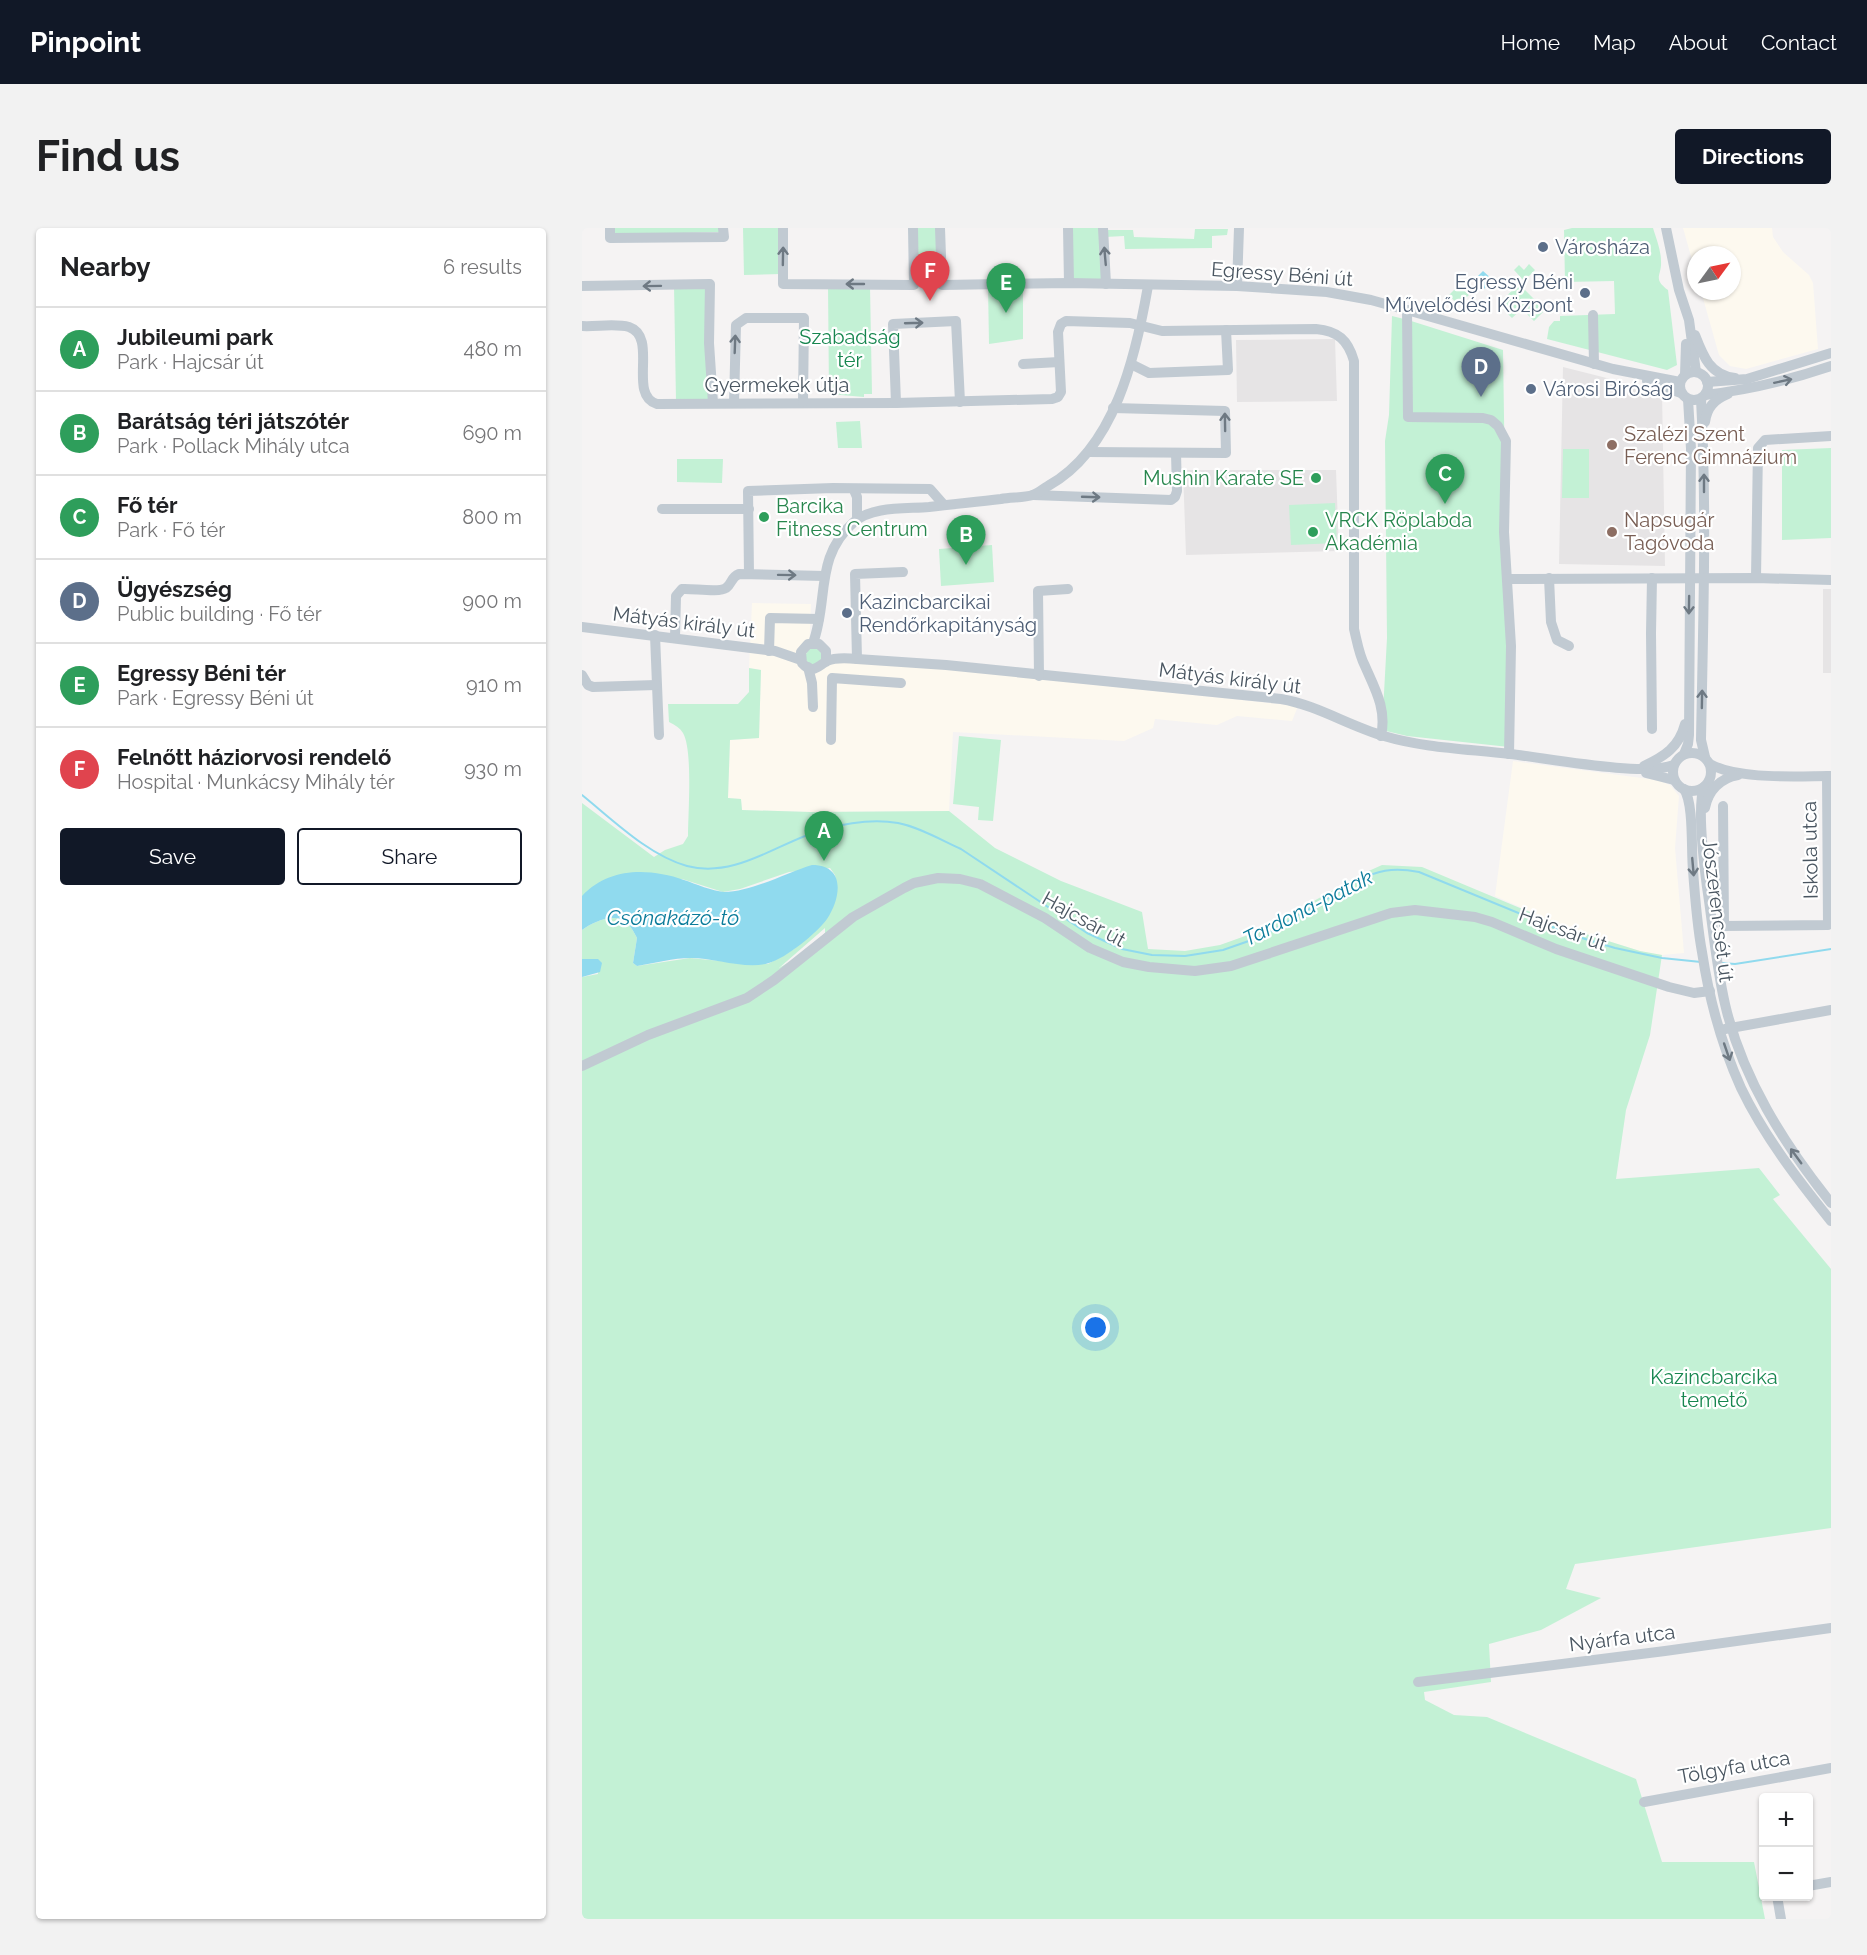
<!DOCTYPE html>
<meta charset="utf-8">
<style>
:root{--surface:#fff;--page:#f2f2f2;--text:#202124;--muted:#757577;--line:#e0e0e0;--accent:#111827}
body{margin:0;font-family:Raleway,sans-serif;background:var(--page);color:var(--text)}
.controls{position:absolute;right:18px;bottom:18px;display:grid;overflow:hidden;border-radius:6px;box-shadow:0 2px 4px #0004}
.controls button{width:54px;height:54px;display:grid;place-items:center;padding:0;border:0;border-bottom:2px solid var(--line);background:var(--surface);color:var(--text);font:30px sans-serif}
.compass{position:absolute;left:1105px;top:18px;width:54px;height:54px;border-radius:50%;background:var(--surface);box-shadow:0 2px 4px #0004;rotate:57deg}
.you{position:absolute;left:514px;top:1100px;width:21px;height:21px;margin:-15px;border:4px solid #fff;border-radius:50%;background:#1a73e8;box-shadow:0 0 0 9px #1a73e833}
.badge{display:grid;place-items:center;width:39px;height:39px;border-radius:50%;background:var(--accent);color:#fff;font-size:20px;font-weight:700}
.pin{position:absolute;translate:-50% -50px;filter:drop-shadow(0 2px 3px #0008)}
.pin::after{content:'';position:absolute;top:32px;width:21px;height:18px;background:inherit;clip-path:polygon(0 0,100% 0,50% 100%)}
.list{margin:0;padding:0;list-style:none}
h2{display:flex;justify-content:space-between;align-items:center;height:78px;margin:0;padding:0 24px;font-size:26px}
h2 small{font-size:20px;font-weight:400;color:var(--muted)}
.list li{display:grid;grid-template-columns:39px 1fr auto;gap:18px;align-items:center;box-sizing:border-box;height:84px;padding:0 24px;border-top:2px solid var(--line)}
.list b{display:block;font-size:22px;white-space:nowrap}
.list p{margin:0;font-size:20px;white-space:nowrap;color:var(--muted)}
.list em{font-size:20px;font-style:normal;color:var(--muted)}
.actions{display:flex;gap:12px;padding:18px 24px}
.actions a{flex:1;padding:14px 0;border:2px solid var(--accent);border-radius:6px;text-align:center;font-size:21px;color:var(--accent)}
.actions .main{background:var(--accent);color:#fff}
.map{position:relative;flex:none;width:1249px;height:1691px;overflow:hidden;border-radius:6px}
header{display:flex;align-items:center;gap:36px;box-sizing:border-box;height:84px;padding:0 30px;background:var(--accent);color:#fff}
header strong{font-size:28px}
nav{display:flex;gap:33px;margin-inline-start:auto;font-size:21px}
.intro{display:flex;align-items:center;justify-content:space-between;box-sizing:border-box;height:144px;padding:0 36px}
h1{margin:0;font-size:42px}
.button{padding:15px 27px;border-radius:6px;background:var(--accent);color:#fff;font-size:21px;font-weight:700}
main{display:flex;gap:36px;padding:0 36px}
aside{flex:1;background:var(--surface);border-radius:6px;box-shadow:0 2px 4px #0004}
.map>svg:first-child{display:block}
</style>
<header>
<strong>Pinpoint</strong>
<nav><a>Home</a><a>Map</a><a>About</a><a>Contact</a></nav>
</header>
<div class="intro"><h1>Find us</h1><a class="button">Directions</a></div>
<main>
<aside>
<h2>Nearby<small>6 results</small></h2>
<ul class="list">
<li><span class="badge" style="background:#2e9e5b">A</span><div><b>Jubileumi park</b><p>Park · Hajcsár út</p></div><em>480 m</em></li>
<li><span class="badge" style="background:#2e9e5b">B</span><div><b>Barátság téri játszótér</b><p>Park · Pollack Mihály utca</p></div><em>690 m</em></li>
<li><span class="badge" style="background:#2e9e5b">C</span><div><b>Fő tér</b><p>Park · Fő tér</p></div><em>800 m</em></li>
<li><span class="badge" style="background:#5c6f8a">D</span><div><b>Ügyészség</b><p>Public building · Fő tér</p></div><em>900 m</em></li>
<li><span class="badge" style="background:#2e9e5b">E</span><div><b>Egressy Béni tér</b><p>Park · Egressy Béni út</p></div><em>910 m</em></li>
<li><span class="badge" style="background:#e0444e">F</span><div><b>Felnőtt háziorvosi rendelő</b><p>Hospital · Munkácsy Mihály tér</p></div><em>930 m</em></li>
</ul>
<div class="actions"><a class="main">Save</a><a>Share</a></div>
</aside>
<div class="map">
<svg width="1249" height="1691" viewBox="0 0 1249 1691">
<rect width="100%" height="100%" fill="#f5f3f3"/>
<g fill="#fdf9ef">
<polygon points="1101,0 1190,0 1191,9 1201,24 1227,47 1231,55 1236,121 1164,141 1148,138 1137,127 1119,63 1150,63 1150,27 1114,27 1114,46"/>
<polygon points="170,375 229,376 227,427 716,478 710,493 655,488 635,497 573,491 571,500 542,513 371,504 367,583 229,584 160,582 159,571 146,570 148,512 177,510 179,442 167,440"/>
<polygon points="931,533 1075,552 1088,557 1097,568 1093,620 1102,725 1080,727 1058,723 991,702 913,668"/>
</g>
<g fill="#e6e4e5">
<polygon points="753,111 755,173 655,174 654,112"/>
<polygon points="981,139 1080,164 1083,338 977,336"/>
<polygon points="601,242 754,242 757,323 604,327"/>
<rect x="1241" y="361" width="8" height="84"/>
</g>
<g fill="#c3f1d5" fill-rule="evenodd">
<polygon points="30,0 137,0 137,4 31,7"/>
<polygon points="161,0 199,0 199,46 162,47"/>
<polygon points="331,0 358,0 360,57 332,57"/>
<polygon points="486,0 521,0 524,56 487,55"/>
<path d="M990,0H1071C1074,10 1079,22 1079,33C1080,48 1070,50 1086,62L1095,137L1085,142L965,111L967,99L972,93H978V88L1033,86L1032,53L983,54L982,2Z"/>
<polygon points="613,1 646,1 645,7 630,8 630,20 543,21 542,8 523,9 523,2 551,2 552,9 612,11"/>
<polygon points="947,36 953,42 942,53 932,42 937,37 942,42"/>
<polygon points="128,56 130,172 94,174 92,57"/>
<polygon points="937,56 963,82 952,93 940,81 930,90 916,76"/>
<polygon points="441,57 441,111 407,116 406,58"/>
<polygon points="877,57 887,67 876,77 867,67"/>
<polygon points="246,58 288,58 290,166 282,166 282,169 247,166"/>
<polygon points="810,88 826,92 921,122 927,519 825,508 800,502 805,410 803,213 807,187"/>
<polygon points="278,193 280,220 256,220 254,194"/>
<polygon points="1249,220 1249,310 1200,312 1200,222"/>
<polygon points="981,221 1007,221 1007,270 980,270"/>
<polygon points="95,231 141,231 140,255 95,254"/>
<polygon points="753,275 755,315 709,317 707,277"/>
<polygon points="410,317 412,354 359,358 357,321"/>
<polygon points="228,420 236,420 241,428 236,436 227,436 222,429"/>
<path d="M167,440L179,442L177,510L148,512L146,570L159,571L160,582L229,584L367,583L413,620L479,653L560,684L566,721L603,723L638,717L680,702L780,646L800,637L840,639L991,702L1058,723L1080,727L1068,807L1044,882L1034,951L1177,940L1198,967L1191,971L1249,1041V1300L993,1336L984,1361L1019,1370L959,1402L907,1416L909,1454L842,1464L843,1472L872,1487L905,1489L1054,1551L1080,1634H1172L1183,1691H0V749L16,746V731H0V702C10,694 31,685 43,693C48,697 52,704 55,710L51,735L55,738L108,730L169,736H186L212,721L244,691L255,658L253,647L248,640L207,644L158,661L141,664L100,651L0,669V575L72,629L83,622L101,616L106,608C106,586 111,522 101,505C98,500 93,497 87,494L86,476H156L167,464ZM243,700V705L219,727L197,740Z"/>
<polygon points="377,508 419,512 411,593 396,592 397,579 371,576"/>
</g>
<g fill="#90daee">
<polygon points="901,43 911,52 901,62 892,52"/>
<path d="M230,637C264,637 259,670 245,691C234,706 204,730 187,735C165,742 132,730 109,730C91,730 73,735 55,738L51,735L55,710C52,704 48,697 43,693C31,685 10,694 0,702V668C27,639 67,640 102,652C114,656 130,663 142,664C169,664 204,645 230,637Z"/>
<polygon points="0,731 16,731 20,735 18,744 0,749"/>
</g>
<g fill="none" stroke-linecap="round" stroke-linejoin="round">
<g stroke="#90daee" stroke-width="2">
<path d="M0,567C31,592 66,627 105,638C155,651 198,613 243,601C265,595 293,591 316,595C337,599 359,612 379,621L505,705L540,721L570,727L603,728L641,722L681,708L783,649C802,641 816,640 837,644L990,707L1033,720L1080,730L1119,734"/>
<polyline points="1140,735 1153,736 1249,721"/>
</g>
<g stroke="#c1cad2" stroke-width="10">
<polyline points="28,0 28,10 142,9 141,0"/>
<polyline points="201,0 201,56 332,57 331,0"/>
<polyline points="358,0 360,57 487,55 655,58 745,64 789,72 825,82 1031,141 1098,154"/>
<polyline points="486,0 487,55"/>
<polyline points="521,0 524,56"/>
<polyline points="1084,0 1097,62 1107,92 1114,144"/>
<polyline points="0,58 128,56 127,115 131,175"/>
<polyline points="655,58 657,0"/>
<polyline points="825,82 826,189 901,190 909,192 916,198 924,213 922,304 929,418 927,526"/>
<polyline points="1011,87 1012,136"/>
<path d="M0,98C14,99 33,95 47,99C77,109 45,167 75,176L314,175L470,171L476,169L479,164L476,104L479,96L484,93L548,95L580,103L734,101C756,103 766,112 772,133V401C775,413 777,427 783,438C793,461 805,481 799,508"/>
<path d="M1113,107C1121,128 1128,147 1153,150"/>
<polyline points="441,136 477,134"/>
<polyline points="549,136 567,145 646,142 644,102"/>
<circle cx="1112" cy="158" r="14"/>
<polyline points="1103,147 1104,116"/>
<polyline points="1065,153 1099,165"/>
<polyline points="1125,154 1165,151 1249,125"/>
<path d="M1123,167C1166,162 1208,152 1249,138"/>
<path d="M1119,171C1125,284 1121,398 1119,512L1123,529"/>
<polyline points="152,175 154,97 164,90 222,90 221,174"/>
<polyline points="314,175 311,96 374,93 378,174"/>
<path d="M1123,194C1125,179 1132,172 1146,166"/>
<polyline points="506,224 644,225 643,183 531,180"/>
<polyline points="272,262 275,269 275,291"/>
<polyline points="451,267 589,272 593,269 595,263 594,225"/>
<polyline points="80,281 167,281"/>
<polyline points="167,346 166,263 251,260 348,261 362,277"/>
<polyline points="967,350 969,394 975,412 987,418"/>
<polyline points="1070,350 1069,405 1070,501"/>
<polyline points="1174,350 1176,220 1183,212 1249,208"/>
<polyline points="925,351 1174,350 1249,352"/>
<polyline points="0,399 193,423 219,432"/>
<polyline points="73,407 77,507"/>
<path d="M93,410L94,368L100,361C110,360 137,365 144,360C150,356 149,349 157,346L242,348"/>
<path d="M231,415C247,372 232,329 272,294C290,278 324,281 347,279C371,276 395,274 419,271C429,269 441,270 451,267C456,265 461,261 466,258C533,221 554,127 566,58"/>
<polyline points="187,423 188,390 237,391"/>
<polyline points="275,431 273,346 321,344"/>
<path d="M244,434V423L237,416H226L219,424L220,435C231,447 236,438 245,433C254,429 266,430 275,431L364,437L699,471C735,477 767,498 802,508C842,520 886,521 928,526C965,530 1061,549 1092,537"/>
<polyline points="226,439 230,455 231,479"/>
<polyline points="0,447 6,457 11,459 74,457"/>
<polyline points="457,448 456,363 486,361"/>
<polyline points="249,512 250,450 319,455"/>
<circle cx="1110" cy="544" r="19"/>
<polyline points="1102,526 1106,516 1107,507 1109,221 1106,171"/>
<path d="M1128,536C1156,552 1216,548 1249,548"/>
<path d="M1062,538C1083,528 1097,519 1103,496"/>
<polyline points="1064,545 1092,552"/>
<path d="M1122,559C1115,578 1122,636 1125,659C1131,698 1134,737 1143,776C1160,850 1202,916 1249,975"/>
<path d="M1102,561C1112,575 1109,623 1111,642C1113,670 1115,697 1120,724C1127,770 1140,818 1159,860C1182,908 1216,952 1249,993"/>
<polyline points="1141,578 1142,698 1246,697 1245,548"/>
<path d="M1123,580C1126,563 1138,550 1156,547"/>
<polyline points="1143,801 1249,782"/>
<polyline points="0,838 66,807 165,770 192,752 271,689 322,660 332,655 356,650 378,651 398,656 463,690 508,720 541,734 567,739 613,743 649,738 809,685 833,682 893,689 910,694 974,721 1087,759 1112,765 1128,763"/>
<polyline points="836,1454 1083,1423 1249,1400"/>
<polyline points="1062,1574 1249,1540"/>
<polyline points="1226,1658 1249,1654"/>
<polyline points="1195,1668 1199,1691"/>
</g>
</g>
<defs><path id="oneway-shaft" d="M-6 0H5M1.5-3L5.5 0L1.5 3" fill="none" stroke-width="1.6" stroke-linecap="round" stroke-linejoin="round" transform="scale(1.5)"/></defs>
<g stroke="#6e7983">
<use href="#oneway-shaft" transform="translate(201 28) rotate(-89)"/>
<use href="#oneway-shaft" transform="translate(523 28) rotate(-95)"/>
<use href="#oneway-shaft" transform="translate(273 56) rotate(-180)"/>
<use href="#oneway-shaft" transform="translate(70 58) rotate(179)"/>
<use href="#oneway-shaft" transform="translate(332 95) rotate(-2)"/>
<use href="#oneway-shaft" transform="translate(153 116) rotate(-88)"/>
<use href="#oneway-shaft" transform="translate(1201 153) rotate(-12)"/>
<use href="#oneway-shaft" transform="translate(643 194) rotate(-91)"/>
<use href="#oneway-shaft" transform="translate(1122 255) rotate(-90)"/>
<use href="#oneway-shaft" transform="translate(509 269) rotate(2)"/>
<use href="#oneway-shaft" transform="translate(205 347) rotate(1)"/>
<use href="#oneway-shaft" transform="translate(1107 377) rotate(91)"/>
<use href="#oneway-shaft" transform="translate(1120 471) rotate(-89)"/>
<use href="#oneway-shaft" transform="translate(1111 639) rotate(85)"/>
<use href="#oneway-shaft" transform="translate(1145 824) rotate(71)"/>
<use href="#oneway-shaft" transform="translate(1214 928) rotate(-126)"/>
</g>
<g fill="#5c6f8a" stroke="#fff" stroke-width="2">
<circle cx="961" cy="19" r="6"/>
<circle cx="1003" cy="65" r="6"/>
<circle cx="949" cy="161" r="6"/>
<circle cx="265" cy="385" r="6"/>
</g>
<g fill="#8d6e63" stroke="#fff" stroke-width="2">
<circle cx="1030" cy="217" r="6"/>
<circle cx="1030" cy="304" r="6"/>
</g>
<g fill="#2e9e5b" stroke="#fff" stroke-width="2">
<circle cx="734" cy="250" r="6"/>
<circle cx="182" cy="289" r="6"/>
<circle cx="731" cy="304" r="6"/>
</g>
<g text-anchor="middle" stroke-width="4.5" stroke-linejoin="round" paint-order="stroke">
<g font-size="20" fill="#4e5e75" stroke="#fff" text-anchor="start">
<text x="973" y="26">Városháza</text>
<text x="991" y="61" text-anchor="end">Egressy Béni<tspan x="991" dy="23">Művelődési Központ</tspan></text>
<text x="961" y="168">Városi Biróság</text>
<text x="277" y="381">Kazincbarcikai<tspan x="277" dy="23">Rendőrkapitányság</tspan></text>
</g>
<g font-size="20" fill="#4a5661" stroke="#fff">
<text transform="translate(700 46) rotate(4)" y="7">Egressy Béni út</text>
<text x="195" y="164">Gyermekek útja</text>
<text transform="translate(102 394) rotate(7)" y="7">Mátyás király út</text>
<text transform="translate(648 450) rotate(7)" y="7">Mátyás király út</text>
<text transform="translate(1228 622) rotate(-91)" y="7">Iskola utca</text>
<text transform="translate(1136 682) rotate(83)" y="7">Jószerencsét út</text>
<text transform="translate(502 691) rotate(29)" y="7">Hajcsár út</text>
<text transform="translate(981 701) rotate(20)" y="7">Hajcsár út</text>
<text transform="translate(1040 1410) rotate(-7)" y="7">Nyárfa utca</text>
<text transform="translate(1152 1539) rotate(-10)" y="7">Tölgyfa utca</text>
</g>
<g font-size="20" fill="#17864f" stroke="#fff">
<text x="268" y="116">Szabadság<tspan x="268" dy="23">tér</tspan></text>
<text x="1132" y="1156">Kazincbarcika<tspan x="1132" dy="23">temető</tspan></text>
</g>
<g font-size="20" fill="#785e54" stroke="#fff" text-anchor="start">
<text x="1042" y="213">Szalézi Szent<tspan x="1042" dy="23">Ferenc Gimnázium</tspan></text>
<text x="1042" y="299">Napsugár<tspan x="1042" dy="23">Tagóvoda</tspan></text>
</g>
<g font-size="20" fill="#27864d" stroke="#fff" text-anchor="start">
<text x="722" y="257" text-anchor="end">Mushin Karate SE</text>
<text x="194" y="285">Barcika<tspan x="194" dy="23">Fitness Centrum</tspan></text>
<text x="743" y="299">VRCK Röplabda<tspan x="743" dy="23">Akadémia</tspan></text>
</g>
<g font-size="21" font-style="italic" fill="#0c7c9b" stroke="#fff">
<text transform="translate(726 680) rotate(-27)" y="7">Tardona-patak</text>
<text x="91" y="697">Csónakázó-tó</text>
</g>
</g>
</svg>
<div class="controls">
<button>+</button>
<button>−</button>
</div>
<svg class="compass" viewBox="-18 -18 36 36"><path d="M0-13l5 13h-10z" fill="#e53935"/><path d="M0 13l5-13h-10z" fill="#757577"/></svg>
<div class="you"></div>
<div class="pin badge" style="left:242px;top:633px;background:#2e9e5b">A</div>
<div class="pin badge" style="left:384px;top:337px;background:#2e9e5b">B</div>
<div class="pin badge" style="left:863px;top:276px;background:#2e9e5b">C</div>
<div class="pin badge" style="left:899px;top:169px;background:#5c6f8a">D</div>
<div class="pin badge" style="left:424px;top:85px;background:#2e9e5b">E</div>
<div class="pin badge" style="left:348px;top:73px;background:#e0444e">F</div>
</div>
</main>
